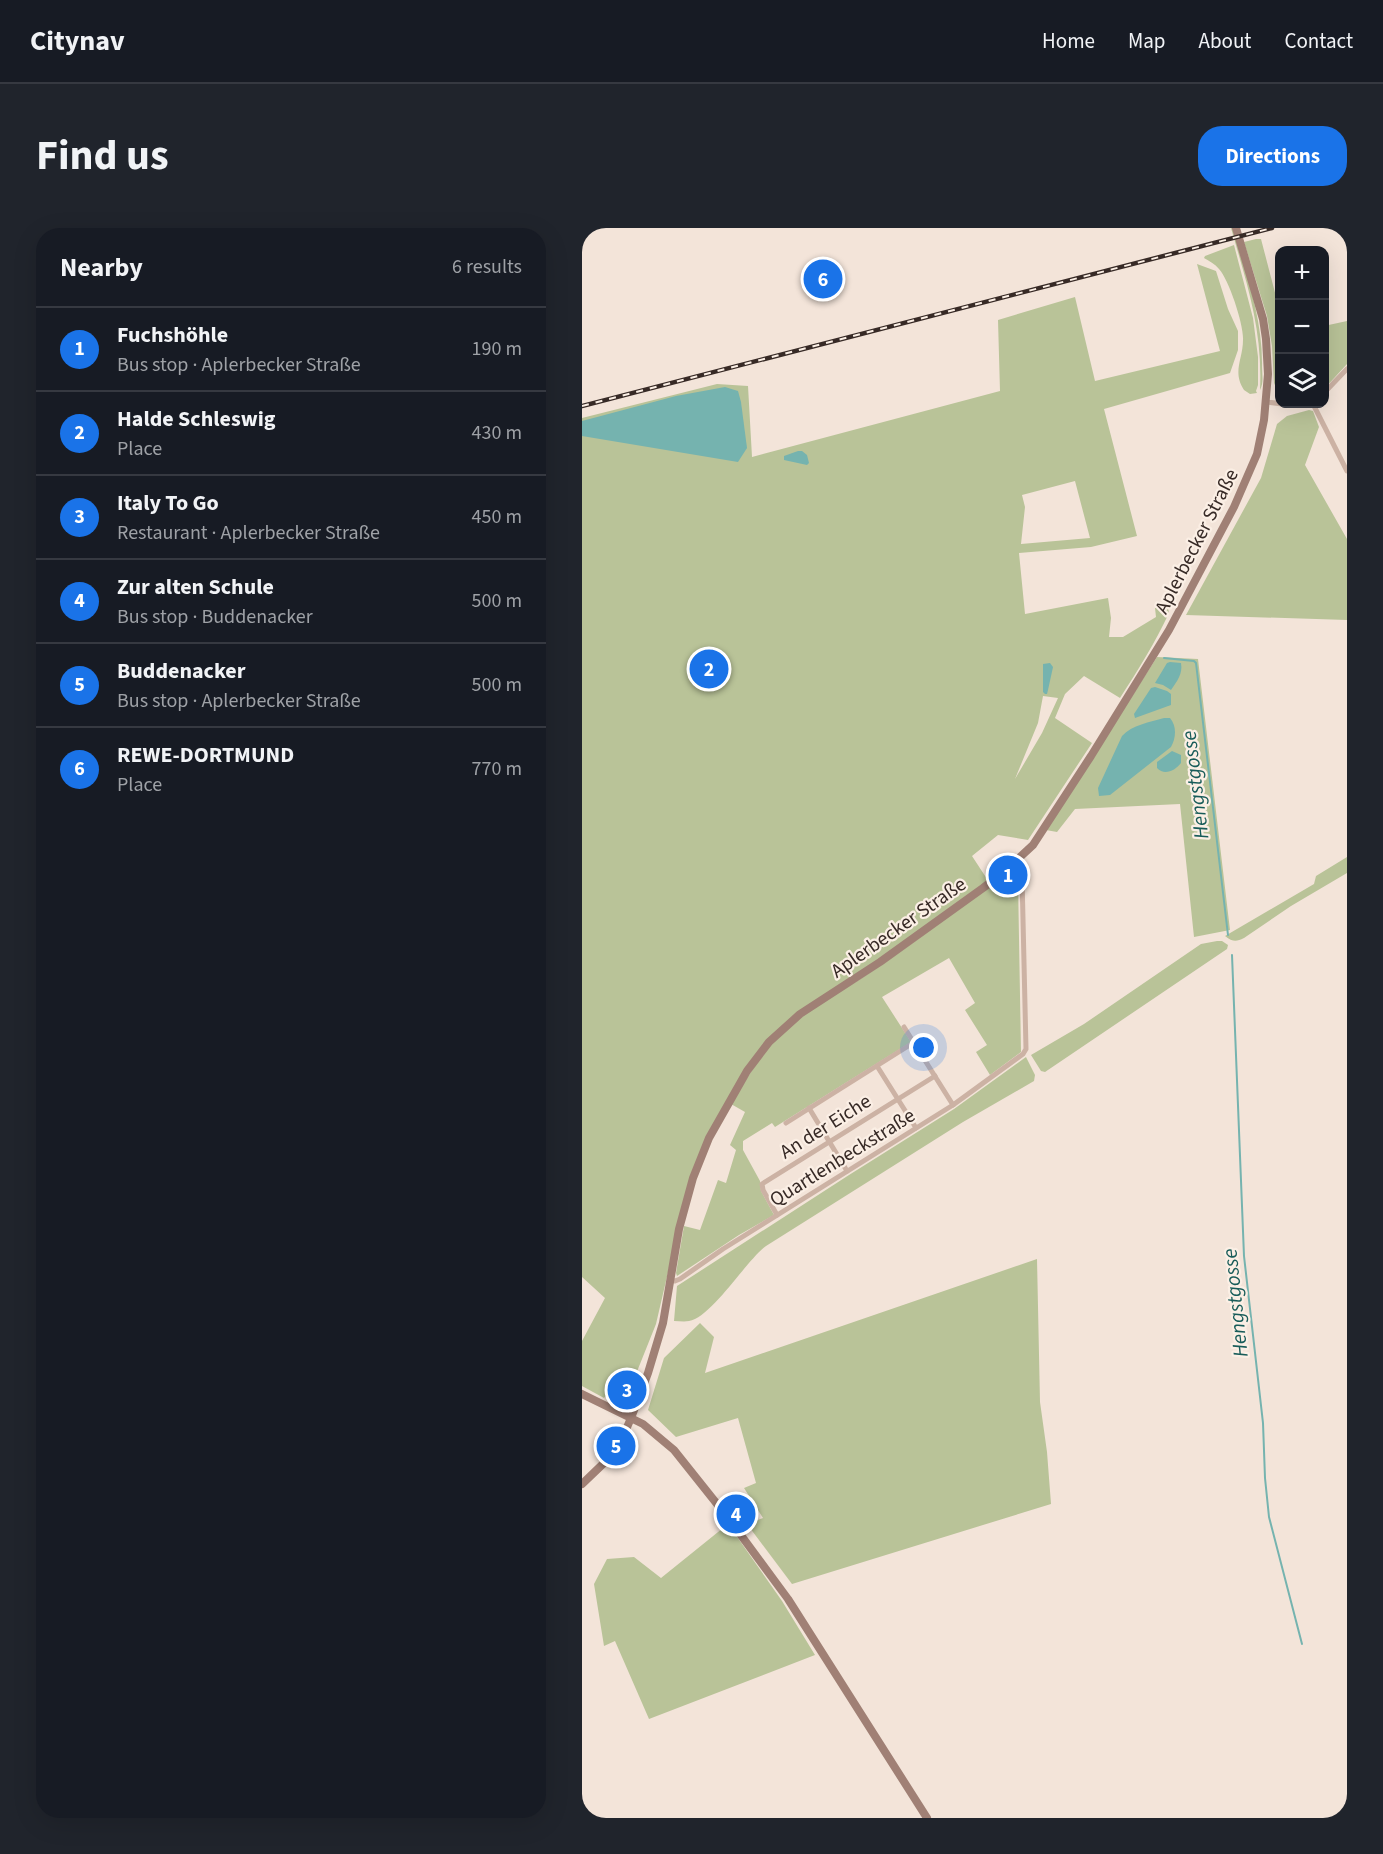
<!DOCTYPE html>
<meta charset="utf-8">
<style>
:root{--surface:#171b24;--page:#20242c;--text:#f1f3f6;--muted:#9ea1a6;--line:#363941;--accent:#1a73e8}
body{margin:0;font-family:"Source Sans 3",sans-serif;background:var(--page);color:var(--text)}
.controls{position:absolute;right:18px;top:18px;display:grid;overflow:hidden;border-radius:12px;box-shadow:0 6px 24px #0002}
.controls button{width:54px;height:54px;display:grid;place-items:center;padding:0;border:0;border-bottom:2px solid var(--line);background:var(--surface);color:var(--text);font:30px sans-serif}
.you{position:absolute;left:342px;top:820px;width:21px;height:21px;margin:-15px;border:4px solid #fff;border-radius:50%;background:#1a73e8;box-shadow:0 0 0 9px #1a73e833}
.badge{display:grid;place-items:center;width:39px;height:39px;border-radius:50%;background:var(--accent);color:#fff;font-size:20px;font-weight:700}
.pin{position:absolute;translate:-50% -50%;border:3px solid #fff;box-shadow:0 2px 6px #0006}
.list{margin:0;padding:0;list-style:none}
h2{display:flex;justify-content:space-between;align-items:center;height:78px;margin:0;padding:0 24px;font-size:26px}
h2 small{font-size:20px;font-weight:400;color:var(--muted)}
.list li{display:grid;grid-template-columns:39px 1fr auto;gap:18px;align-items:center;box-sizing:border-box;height:84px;padding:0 24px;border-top:2px solid var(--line)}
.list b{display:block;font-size:22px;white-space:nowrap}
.list p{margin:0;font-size:20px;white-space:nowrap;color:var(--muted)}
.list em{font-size:20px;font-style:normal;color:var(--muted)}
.icon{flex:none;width:33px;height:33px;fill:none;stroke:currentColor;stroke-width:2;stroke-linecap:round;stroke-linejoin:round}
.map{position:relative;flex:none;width:765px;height:1590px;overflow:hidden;border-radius:24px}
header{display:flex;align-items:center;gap:36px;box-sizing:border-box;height:84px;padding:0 30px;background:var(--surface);border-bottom:2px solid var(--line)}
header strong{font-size:28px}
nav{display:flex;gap:33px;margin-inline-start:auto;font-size:21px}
.intro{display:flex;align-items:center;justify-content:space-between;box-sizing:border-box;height:144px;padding:0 36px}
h1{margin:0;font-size:42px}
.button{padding:15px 27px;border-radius:24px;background:var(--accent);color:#fff;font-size:21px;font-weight:700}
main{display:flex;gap:36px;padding:0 36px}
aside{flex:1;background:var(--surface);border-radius:24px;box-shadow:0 6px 24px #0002}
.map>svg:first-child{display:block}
</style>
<header>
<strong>Citynav</strong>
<nav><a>Home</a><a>Map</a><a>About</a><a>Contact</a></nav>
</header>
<div class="intro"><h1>Find us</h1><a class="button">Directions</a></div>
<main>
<aside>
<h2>Nearby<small>6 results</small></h2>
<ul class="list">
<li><span class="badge">1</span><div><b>Fuchshöhle</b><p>Bus stop · Aplerbecker Straße</p></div><em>190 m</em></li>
<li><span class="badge">2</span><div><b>Halde Schleswig</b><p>Place</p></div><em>430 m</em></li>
<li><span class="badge">3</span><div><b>Italy To Go</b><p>Restaurant · Aplerbecker Straße</p></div><em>450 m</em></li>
<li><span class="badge">4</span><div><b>Zur alten Schule</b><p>Bus stop · Buddenacker</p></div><em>500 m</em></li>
<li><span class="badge">5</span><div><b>Buddenacker</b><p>Bus stop · Aplerbecker Straße</p></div><em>500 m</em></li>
<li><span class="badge">6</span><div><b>REWE-DORTMUND</b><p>Place</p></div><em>770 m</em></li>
</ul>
</aside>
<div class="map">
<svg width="765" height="1590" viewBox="0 0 765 1590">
<rect width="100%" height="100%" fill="#f3e4d9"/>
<g fill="#b9c398" fill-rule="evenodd">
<path d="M649,0H651C664,45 681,91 680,139C680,147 682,154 678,162C681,103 665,56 649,0Z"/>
<polygon points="674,11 679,11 697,80 697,166 692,155 690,118 685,88 662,14"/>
<path d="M652,17L671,90L676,129V157L674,163L675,165L668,166L662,162C650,144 661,131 661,112C662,97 647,52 637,41C633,36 627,33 622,30L623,28Z"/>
<path d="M615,36L634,43L646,81L656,103V122L648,145L522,181L555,308L509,319L437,325L443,386L526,370L529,390L527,409H541L574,389L573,380H586L587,385C573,415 556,442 538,470L502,448L483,466L473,490L510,515L446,612L416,607L390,628L407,654L187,812L126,910L90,1027L74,1096L52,1151L38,1150L22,1170L0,1158V1113L23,1070L0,1049V190L135,156L166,158L170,229L418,163L416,92L493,69L513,153L638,123ZM493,253L508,310L439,316L443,279L440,267ZM461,468L476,470L460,505L433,551L456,495Z"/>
<polygon points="765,93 765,136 743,160 742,98"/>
<polygon points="727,182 731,183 737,199 723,237 765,311 765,392 604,387 679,250 695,196 705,188"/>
<polygon points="575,429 616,431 648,702 612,709 598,576 493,581 475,604 464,602"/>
<path d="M765,629V645L709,678L662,710C654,714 651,714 643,708L732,656L734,648Z"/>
<path d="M426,651L430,650L436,653L439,824L408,847L394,824L405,817L383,782L393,775L367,730L300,769L329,814L193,899L190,895L161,913V922L178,953L179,963L192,987L157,1007L95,1048L94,1045L102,998L118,1002L136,952L144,955L154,922L148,917L163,884L149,876C163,853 177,829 196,809C222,783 256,766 286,746C328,718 368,687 408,657Z"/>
<polygon points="635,713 640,713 646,717 645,721 463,844 459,843 449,827 502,796 619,716"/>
<path d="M444,829L453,847L452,853L381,894L184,1018C163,1034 130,1089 107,1093C102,1094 97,1093 92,1093L95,1058L267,947L372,881Z"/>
<polygon points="455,1031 458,1174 465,1224 469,1276 210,1356 165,1296 181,1290 162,1260 174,1255 156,1190 94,1209 66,1182 82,1130 118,1095 132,1109 123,1145"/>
<polygon points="146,1296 200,1373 233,1427 67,1491 33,1413 22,1418 12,1356 25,1331 52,1329 79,1350"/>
</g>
<g fill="#75b3af">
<polygon points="143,159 156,163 159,174 165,220 156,234 0,208 0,193 94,168"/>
<polygon points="216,223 220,223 225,227 227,235 225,237 202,232 202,228"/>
<path d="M588,434L599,435C601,446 595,453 589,462L581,457L573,455L585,435Z"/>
<polygon points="468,435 471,439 466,462 465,466 463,466 461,464 461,436"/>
<polygon points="573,459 585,463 589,466 589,477 553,490 552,486 569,460"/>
<path d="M582,490H588C595,498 594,510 589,519L528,567L517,568L516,560L540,508C550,497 568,494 582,490Z"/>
<path d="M590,523L599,527V535C593,543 582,548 575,540V534Z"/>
</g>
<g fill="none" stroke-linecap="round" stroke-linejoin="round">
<g stroke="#75b3af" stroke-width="2">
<polyline points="582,430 612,433 614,435 646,707"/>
<polyline points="650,727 662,1028 681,1195 683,1250 687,1289 720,1416"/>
</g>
<g stroke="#ccb2a4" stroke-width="5">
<polyline points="742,165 765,141"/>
<polyline points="685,174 708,177 718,176"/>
<polyline points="731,176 765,243"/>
<polyline points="322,799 371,877"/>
<polyline points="295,838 334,900"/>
<polyline points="227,880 265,943"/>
<polyline points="204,895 331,815"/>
<polyline points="195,987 181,962 180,956 353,848"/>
<polyline points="88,1052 93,1053 98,1051 141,1021 371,877 441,826 444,821 440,648 439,636 437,631"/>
</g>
<g stroke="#a08075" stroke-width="8">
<polyline points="0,1166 61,1196 92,1222 147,1291 206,1371 345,1590"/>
<polyline points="0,1256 23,1234 43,1204 49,1190 66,1145 81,1095 97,1001 111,950 127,910 165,843 187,814 218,786 298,734 401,660 423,643 451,617 509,528 587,402 652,279 675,226 682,192 686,146 684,111 681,91 654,0"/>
</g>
<defs>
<polyline id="rail" points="0,178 690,0"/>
</defs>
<use href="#rail" stroke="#372a26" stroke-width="4.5"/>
<use href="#rail" stroke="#fbefe5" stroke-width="2" stroke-dasharray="7" stroke-linecap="butt"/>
</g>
<g text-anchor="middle" stroke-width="4.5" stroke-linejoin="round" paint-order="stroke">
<g font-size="20" fill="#372a26" stroke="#fbefe5">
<text transform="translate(614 313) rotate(-63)" y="7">Aplerbecker Straße</text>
<text transform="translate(316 699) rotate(-35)" y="7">Aplerbecker Straße</text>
<text transform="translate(243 898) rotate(-32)" y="7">An der Eiche</text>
<text transform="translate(260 929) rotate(-32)" y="7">Quartlenbeckstraße</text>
</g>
<g font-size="21" font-style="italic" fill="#185c59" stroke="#fbefe5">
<text transform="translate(613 557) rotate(-97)" y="7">Hengstgosse</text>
<text transform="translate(653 1075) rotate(-96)" y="7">Hengstgosse</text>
</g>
</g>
</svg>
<div class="controls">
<button>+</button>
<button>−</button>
<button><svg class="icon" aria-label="layers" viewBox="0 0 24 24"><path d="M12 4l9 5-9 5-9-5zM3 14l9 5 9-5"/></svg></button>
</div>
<div class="you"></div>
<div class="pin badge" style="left:426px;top:647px">1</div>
<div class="pin badge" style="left:127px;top:441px">2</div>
<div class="pin badge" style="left:45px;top:1162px">3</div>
<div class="pin badge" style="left:154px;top:1286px">4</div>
<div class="pin badge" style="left:34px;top:1218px">5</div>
<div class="pin badge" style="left:241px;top:51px">6</div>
</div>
</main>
